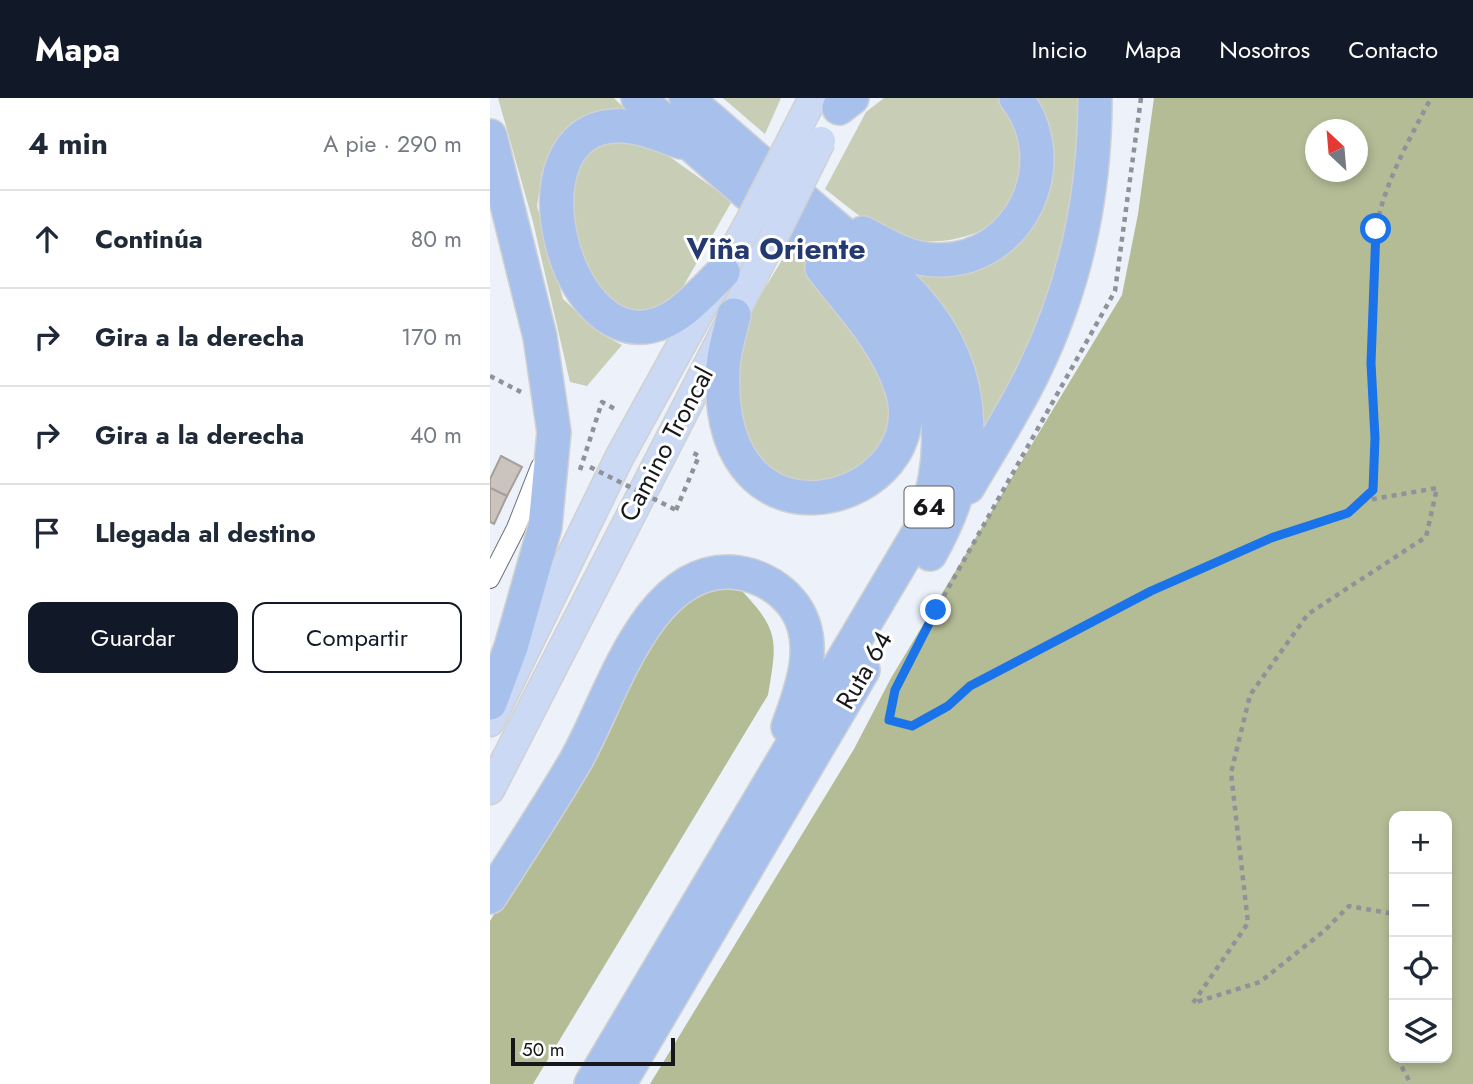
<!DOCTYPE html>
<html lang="es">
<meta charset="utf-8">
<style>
:root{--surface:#fff;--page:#f2f2f3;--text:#1f2937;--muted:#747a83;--line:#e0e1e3;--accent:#111827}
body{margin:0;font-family:Jost,sans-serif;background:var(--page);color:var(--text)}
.controls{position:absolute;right:21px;bottom:21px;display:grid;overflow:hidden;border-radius:14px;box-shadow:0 4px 10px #0003}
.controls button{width:63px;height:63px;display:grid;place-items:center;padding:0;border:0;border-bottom:2px solid var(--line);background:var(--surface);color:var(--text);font:35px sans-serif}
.compass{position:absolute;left:815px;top:21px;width:63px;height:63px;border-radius:50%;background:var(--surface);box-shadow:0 4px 10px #0003;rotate:334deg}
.scale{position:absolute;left:21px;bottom:18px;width:164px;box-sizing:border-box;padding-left:7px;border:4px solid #16171a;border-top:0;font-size:19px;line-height:24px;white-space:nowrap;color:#16171a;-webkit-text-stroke:5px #fff;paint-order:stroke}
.stop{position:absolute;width:21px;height:21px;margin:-16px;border:5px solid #1a73e8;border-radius:50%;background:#fff}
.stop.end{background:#1a73e8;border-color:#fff;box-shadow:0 2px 7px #0008}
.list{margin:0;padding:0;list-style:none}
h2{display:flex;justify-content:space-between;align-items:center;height:91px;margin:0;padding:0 28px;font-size:30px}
h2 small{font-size:23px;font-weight:400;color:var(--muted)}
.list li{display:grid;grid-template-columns:46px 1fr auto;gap:21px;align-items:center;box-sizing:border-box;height:98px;padding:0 28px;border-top:2px solid var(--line)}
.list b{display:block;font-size:26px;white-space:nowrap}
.list em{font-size:23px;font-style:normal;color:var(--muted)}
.actions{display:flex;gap:14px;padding:21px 28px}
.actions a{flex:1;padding:16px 0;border:2px solid var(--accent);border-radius:14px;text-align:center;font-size:24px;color:var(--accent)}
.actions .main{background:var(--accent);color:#fff}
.icon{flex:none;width:38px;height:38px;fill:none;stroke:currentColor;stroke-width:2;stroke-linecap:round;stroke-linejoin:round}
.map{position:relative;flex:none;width:983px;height:986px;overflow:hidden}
header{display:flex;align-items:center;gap:42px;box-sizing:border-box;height:98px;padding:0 35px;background:var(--accent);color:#fff}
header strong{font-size:33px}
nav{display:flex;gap:38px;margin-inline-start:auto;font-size:24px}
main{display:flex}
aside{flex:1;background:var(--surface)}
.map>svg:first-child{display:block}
</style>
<header>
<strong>Mapa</strong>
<nav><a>Inicio</a><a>Mapa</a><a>Nosotros</a><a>Contacto</a></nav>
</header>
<main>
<aside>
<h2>4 min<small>A pie · 290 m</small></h2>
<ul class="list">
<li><svg class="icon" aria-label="ahead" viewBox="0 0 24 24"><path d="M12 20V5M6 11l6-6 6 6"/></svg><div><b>Continúa</b></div><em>80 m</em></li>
<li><svg class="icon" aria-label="right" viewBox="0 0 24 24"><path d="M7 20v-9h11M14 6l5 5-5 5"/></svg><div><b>Gira a la derecha</b></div><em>170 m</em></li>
<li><svg class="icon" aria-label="right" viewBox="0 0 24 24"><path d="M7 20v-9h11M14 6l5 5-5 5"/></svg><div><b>Gira a la derecha</b></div><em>40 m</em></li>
<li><svg class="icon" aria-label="arrive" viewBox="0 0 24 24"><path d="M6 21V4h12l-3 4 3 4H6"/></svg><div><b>Llegada al destino</b></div></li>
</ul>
<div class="actions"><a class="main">Guardar</a><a>Compartir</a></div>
</aside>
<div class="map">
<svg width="983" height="986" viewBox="0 0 983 986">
<rect width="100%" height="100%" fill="#ecf1fa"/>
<g fill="#c8ceb5">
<polygon points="8,0 124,0 138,14 72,43 52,74 47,108 73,201 111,236 132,247 97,288 80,284 43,124"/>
<polygon points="233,0 291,0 275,36"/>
<path d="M394,0H518L539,70C532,84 525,106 514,117C485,145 427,152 392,132C372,121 353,105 335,91L376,14Z"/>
<polygon points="545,0 591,0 591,55 571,176 493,346 412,169 447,173 559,85 562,46 550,5"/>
<polygon points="128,37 163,47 242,103 186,201 161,214 134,217 105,194 81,133 79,73 96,47"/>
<path d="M302,146L348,197L392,263L404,332C362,397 288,406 248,333C244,327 244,259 245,248C247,233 291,164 302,146Z"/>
</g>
<g fill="#b4bc96" fill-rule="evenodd">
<path d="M664,0H983V986H160L364,651L401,580L632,197L648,116ZM825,32H867V74H825ZM904,718H957V960H904Z"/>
<path d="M219,490L251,492C290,533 287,543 278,597L43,986H0V823L118,628L166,531L196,495Z"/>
</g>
<g fill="#cbc3bd" stroke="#a79f99" stroke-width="2">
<polygon points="11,358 32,369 17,398 0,390 0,381"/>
<polygon points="0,390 17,398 4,426 0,424"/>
</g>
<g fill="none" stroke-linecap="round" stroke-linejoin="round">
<defs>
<polyline id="street" points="0,481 26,430 50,369"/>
<g id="primary">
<polyline points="307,31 323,0"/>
<polyline points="0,624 130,358 261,121"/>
<polyline points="0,692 283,140"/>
</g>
<g id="highway">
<path d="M196,0C243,40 290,82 337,122C366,147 399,171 425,200C494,277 489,370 440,456"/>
<polyline points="349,10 362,0"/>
<polyline points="0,38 50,239 64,334 55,429 21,549 0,605"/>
<path d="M191,44C170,37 146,26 124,28C22,33 70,247 161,228C190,222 213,193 233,174"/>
<path d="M373,135C397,148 420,162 448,162C531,163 576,64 526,0"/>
<path d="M244,217C240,234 234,252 233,269C222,474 450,404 411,289C396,243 361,208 332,170"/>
<path d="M478,389C500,351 525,313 544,273C586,187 605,96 605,0"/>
<path d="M0,799C29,754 58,710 85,664C120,604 155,471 240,474C263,475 286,486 301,504C331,540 313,589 298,629"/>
<path d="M101,986L429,434C462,356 455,271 396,207C370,179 335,159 305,135C251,92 200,45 148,0"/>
<polyline points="129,986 373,572"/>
</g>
</defs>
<use href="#street" stroke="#6e737a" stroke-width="20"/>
<use href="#primary" stroke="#d0d1d1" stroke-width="31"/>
<use href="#highway" stroke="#d0d1d1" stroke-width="36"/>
<g stroke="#8f9298" stroke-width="4.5" stroke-dasharray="5 5" stroke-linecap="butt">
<path d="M651,0L625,193L446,512L405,592L399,622L422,627L458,608L480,588L589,533L661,493L781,440L857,415L883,392C886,306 876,219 886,134C891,91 921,38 941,0"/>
<polyline points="0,278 31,294"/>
<polyline points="90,372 112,304 125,311 124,314"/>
<polyline points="872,403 947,390 936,439 818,516 760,597 741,675 758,825 703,905 770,884 834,833 859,808 904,816"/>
<polyline points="186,412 209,358 200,353"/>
<polyline points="907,960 921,986"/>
</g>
<use href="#street" stroke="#fff" stroke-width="18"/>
<use href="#primary" stroke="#cbd9f4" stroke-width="28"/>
<use href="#highway" stroke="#a8c0ec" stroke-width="33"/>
<defs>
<g id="primary-bridge">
<polyline points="261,121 307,31"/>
<polyline points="283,140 331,43"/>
</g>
</defs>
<use href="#primary-bridge" stroke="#d0d1d1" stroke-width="31" stroke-linecap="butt"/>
<polyline stroke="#8f9298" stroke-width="4.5" stroke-dasharray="5 5" stroke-linecap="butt" points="100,369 186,412"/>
<use href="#primary-bridge" stroke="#cbd9f4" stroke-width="28"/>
</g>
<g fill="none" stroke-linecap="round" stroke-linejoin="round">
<polyline stroke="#1a73e8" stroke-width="9" points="446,512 405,592 399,622 422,628 458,608 480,588 661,493 781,440 858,415 883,392 885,340 881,265 886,131"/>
</g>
<g text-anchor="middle" stroke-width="6" stroke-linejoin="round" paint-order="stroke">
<rect fill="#fff" stroke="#5c5d5f" stroke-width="2" x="414.5" y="388.5" width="49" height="41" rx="5"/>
<g font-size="24" font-weight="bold" fill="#16171a">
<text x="439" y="417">64</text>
</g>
<g font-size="26" fill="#16171a" stroke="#fff">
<text transform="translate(176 346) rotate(-62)" y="9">Camino Troncal</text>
<text transform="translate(374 572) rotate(-60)" y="9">Ruta 64</text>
</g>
<g font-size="30" font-weight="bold" fill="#253971" stroke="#fff">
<text x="286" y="161">Viña Oriente</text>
</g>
</g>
</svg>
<div class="controls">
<button>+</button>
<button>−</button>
<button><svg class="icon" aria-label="locate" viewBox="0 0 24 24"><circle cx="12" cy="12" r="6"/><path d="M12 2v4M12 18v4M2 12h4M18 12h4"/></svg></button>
<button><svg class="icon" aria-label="layers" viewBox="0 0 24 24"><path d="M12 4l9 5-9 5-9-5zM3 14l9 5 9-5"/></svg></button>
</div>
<svg class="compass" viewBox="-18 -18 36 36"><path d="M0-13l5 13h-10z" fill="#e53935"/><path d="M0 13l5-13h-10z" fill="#747a83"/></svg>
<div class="scale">50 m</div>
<div class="stop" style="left:886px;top:131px"></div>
<div class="stop end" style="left:446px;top:512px"></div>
</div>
</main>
